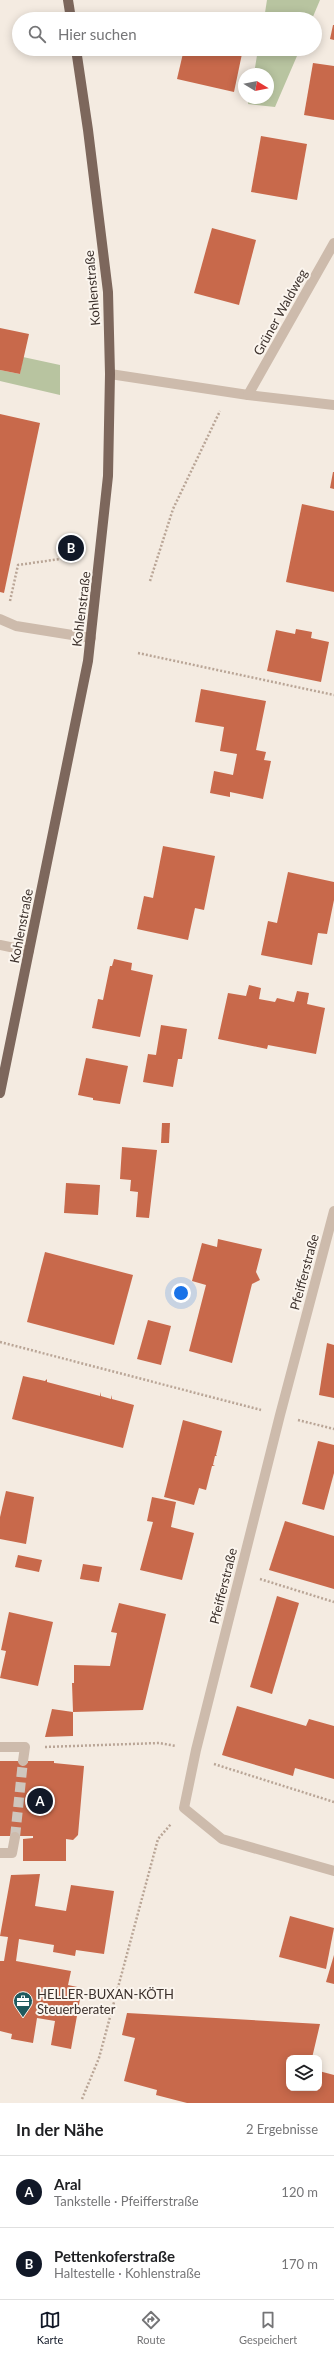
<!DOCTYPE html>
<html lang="de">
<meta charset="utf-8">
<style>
:root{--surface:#fff;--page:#f6f6f6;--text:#202124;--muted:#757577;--line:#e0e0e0;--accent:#111827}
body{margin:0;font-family:Lato,sans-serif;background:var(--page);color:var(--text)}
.controls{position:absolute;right:12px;bottom:12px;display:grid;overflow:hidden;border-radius:8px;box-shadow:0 2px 10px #0003}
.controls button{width:36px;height:36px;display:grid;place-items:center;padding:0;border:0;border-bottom:1px solid var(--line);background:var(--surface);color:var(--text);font:20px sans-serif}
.compass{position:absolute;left:238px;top:68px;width:36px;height:36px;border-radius:50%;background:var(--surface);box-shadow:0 2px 10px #0003;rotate:100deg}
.you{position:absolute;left:181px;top:1293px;width:14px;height:14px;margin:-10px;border:3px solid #fff;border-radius:50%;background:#1a73e8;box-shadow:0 0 0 6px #1a73e833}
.badge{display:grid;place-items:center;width:26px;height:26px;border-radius:50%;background:var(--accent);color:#fff;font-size:13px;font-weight:700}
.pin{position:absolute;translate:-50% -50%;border:2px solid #fff;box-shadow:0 1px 4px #0006}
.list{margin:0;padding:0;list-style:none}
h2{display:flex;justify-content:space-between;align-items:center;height:52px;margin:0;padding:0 16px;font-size:17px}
h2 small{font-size:13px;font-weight:400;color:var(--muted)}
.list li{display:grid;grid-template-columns:26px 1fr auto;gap:12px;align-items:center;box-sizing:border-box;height:72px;padding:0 16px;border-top:1px solid var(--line)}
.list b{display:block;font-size:15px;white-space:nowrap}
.list p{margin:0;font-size:13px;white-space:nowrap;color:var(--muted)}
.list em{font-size:13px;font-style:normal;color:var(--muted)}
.icon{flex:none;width:22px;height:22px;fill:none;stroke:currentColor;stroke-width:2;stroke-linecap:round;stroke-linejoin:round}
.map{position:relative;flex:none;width:334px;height:2103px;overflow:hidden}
.search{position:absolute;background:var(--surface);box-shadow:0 2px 10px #0003;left:12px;right:12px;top:12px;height:44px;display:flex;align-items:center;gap:10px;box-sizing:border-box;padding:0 14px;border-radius:22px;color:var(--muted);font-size:15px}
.sheet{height:196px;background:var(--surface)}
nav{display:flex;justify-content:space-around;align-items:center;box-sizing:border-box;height:56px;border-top:1px solid var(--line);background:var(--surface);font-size:11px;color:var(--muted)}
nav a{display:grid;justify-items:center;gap:2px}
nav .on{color:var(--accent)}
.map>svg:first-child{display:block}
</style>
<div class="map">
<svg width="334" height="2103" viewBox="0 0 334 2103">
<rect width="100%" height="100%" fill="#f4ebe1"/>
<g fill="#b8c4a0">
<polygon points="267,0 320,0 312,19 264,19"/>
<polygon points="258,49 300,49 275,107 248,104 249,98 268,98 268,74 254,74"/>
<polygon points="23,357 60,365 60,395 0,381 0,370 20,374"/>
</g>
<g fill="#c8694b">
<polygon points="333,25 334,25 334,40 330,39"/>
<polygon points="184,49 243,49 234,92 177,79"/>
<polygon points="313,63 334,66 334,120 304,115"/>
<polygon points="261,136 307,144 297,200 251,192"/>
<polygon points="212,228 256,240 239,305 194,293"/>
<polygon points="0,328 29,334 20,374 0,370"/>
<polygon points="0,414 40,423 4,593 0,592"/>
<polygon points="333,472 334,472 334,489 330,488"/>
<polygon points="302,504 334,511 334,592 286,582"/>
<polygon points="296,629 312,632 311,638 329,642 321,682 267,671 276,630 295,634"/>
<polygon points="201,689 266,701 256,750 266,752 264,760 271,761 263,799 230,792 230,797 210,793 214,771 233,775 237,754 220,751 224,727 195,722"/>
<polygon points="163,846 215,856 204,910 195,908 188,940 137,929 144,896 153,898"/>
<polygon points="288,872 334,882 334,900 327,934 318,933 312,965 261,955 268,921 277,923"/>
<polygon points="114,959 132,963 131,970 153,975 140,1037 92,1028 98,999 103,1000 110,966 112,966"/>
<polygon points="249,985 261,988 259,999 275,1002 277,998 294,1002 297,991 309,993 307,1004 325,1008 316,1054 268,1045 267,1049 218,1039 228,993 246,996"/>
<polygon points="161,1025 187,1029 182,1059 178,1059 173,1087 143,1082 148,1054 156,1055"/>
<polygon points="86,1058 128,1066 120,1104 93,1100 93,1098 78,1095"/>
<polygon points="162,1123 170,1123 169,1143 161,1143"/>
<polygon points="122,1147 157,1150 149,1218 136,1217 138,1192 130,1191 131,1180 120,1179"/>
<polygon points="66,1183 100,1185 98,1215 64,1213"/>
<polygon points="218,1239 262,1249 256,1272 260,1280 252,1284 232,1363 189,1351 206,1285 192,1281 202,1243 217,1247"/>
<polygon points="45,1252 133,1275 114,1345 27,1322"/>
<polygon points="148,1320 171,1326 161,1365 137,1359"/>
<polygon points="327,1343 334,1345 334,1398 319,1395"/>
<polygon points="23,1376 45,1381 47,1379 47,1382 100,1396 101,1392 101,1396 111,1399 112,1395 112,1399 134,1405 123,1448 12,1419"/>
<polygon points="183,1420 222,1431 216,1455 217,1456 215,1456 213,1465 215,1466 212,1466 206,1490 199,1488 194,1505 164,1497"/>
<polygon points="318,1441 334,1445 334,1473 324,1510 302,1504"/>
<polygon points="6,1491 34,1497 26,1544 0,1539 0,1517"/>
<polygon points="152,1497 176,1502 171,1527 194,1533 182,1580 140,1570 153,1522 147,1521"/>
<polygon points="285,1521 334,1536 334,1589 269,1570"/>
<polygon points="18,1555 42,1560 39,1572 15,1567"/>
<polygon points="83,1564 102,1567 99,1582 80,1579"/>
<polygon points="277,1596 299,1603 272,1694 250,1687"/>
<polygon points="119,1603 166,1614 143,1710 73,1712 73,1736 45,1737 52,1709 73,1712 72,1683 74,1683 74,1665 110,1666 117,1633 111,1632"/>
<polygon points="9,1612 53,1622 38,1686 0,1678 6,1651 1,1650"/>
<polygon points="237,1706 306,1726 309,1719 334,1726 334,1779 295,1768 293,1776 222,1755"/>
<polygon points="0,1761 54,1761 54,1763 84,1766 78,1835 73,1840 66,1839 66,1861 23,1861 23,1839 33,1838 33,1836 0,1836"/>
<polygon points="40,1874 35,1906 66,1911 71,1885 114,1891 104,1954 76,1950 75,1956 53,1952 54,1945 19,1939 16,1961 71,1971 68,1985 82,1988 71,2049 51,2045 55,2021 37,2018 33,2043 11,2039 12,2034 0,2031 0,1961 4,1961 8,1937 0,1936 11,1875"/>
<polygon points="290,1916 334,1928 326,1969 279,1957"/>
<polygon points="334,1955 334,1984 326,1982"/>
<polygon points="127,2013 320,2024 312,2058 289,2058 289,2088 319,2088 319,2071 334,2075 334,2103 187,2103 156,2095 157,2090 124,2081 135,2038 122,2035"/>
</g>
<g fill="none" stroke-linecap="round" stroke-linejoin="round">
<polyline stroke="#cfc6bd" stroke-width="10" stroke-dasharray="10 5" stroke-linecap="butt" points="15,1837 23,1761"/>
<g stroke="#b9a596" stroke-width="2.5" stroke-dasharray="2 2" stroke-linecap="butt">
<polyline points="150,581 173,509 220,411"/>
<polyline points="10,601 18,565 60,559"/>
<polyline points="138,653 334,695"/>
<polyline points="0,1342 261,1410"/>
<polyline points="298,1420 334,1429"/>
<polyline points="260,1579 334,1602"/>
<polyline points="45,1747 159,1743 176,1746"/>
<polyline points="214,1764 334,1802"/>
<polyline points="82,2099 99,2058 158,1839 171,1824"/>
</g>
<g stroke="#cdbbac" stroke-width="10">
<polyline points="110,374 248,395 334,405"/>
<polyline points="248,395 334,243"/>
<polyline points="0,619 16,626 91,638"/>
<polyline points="0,945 29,951"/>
<polyline points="334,1211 280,1415 196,1750 184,1808 222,1839 334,1871"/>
<polyline points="0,1747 25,1747 23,1761"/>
<polyline points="0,1853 12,1853 15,1837"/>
</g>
<g stroke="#7d675c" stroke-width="10">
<polyline points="68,0 71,19"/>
<polyline points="0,1093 88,661 108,476 110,374 108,292 88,130 76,49"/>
</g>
</g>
<defs>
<symbol id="office-pin" viewBox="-11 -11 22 30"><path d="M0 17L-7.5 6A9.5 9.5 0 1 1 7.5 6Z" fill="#1f5a5e" stroke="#fbf5ee"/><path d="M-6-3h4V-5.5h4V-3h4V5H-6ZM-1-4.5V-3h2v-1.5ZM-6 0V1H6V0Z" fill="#fff"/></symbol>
</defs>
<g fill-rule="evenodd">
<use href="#office-pin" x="12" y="1990" width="22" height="30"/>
</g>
<g text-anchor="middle" stroke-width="4" stroke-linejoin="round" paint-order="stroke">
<g font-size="13" fill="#3b302b" stroke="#fbf5ee">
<text transform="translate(92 288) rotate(-95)" y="5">Kohlenstraße</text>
<text transform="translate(280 312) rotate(-61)" y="5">Grüner Waldweg</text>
<text transform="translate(81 609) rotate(-83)" y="5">Kohlenstraße</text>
<text transform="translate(21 926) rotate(-79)" y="5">Kohlenstraße</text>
<text transform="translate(304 1272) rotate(-75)" y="5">Pfeifferstraße</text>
<text transform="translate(223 1586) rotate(-76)" y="5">Pfeifferstraße</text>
</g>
<g font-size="13" fill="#3b302b" stroke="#fbf5ee" text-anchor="start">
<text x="37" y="1999">HELLER-BUXAN-KÖTH<tspan x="37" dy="15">Steuerberater</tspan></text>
</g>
</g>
</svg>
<div class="controls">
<button><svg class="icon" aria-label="layers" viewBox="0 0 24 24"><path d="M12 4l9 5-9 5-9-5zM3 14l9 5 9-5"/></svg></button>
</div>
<svg class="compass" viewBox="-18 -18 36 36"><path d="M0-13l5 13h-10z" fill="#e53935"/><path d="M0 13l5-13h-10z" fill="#757577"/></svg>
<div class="you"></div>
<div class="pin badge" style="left:40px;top:1801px">A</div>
<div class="pin badge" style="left:71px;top:548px">B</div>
<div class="search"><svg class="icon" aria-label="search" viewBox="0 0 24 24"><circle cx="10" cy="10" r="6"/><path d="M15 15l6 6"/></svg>Hier suchen</div>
</div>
<section class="sheet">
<h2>In der Nähe<small>2 Ergebnisse</small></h2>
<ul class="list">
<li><span class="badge">A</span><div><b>Aral</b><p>Tankstelle · Pfeifferstraße</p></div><em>120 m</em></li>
<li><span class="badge">B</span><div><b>Pettenkoferstraße</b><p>Haltestelle · Kohlenstraße</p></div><em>170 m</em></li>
</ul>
</section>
<nav>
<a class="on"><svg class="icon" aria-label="map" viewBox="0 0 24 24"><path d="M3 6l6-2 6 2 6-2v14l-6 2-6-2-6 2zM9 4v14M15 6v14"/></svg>Karte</a>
<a><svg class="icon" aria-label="directions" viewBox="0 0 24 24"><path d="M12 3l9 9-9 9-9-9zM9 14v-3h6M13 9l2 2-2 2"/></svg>Route</a>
<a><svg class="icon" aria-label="saved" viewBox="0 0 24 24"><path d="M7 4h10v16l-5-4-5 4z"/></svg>Gespeichert</a>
</nav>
